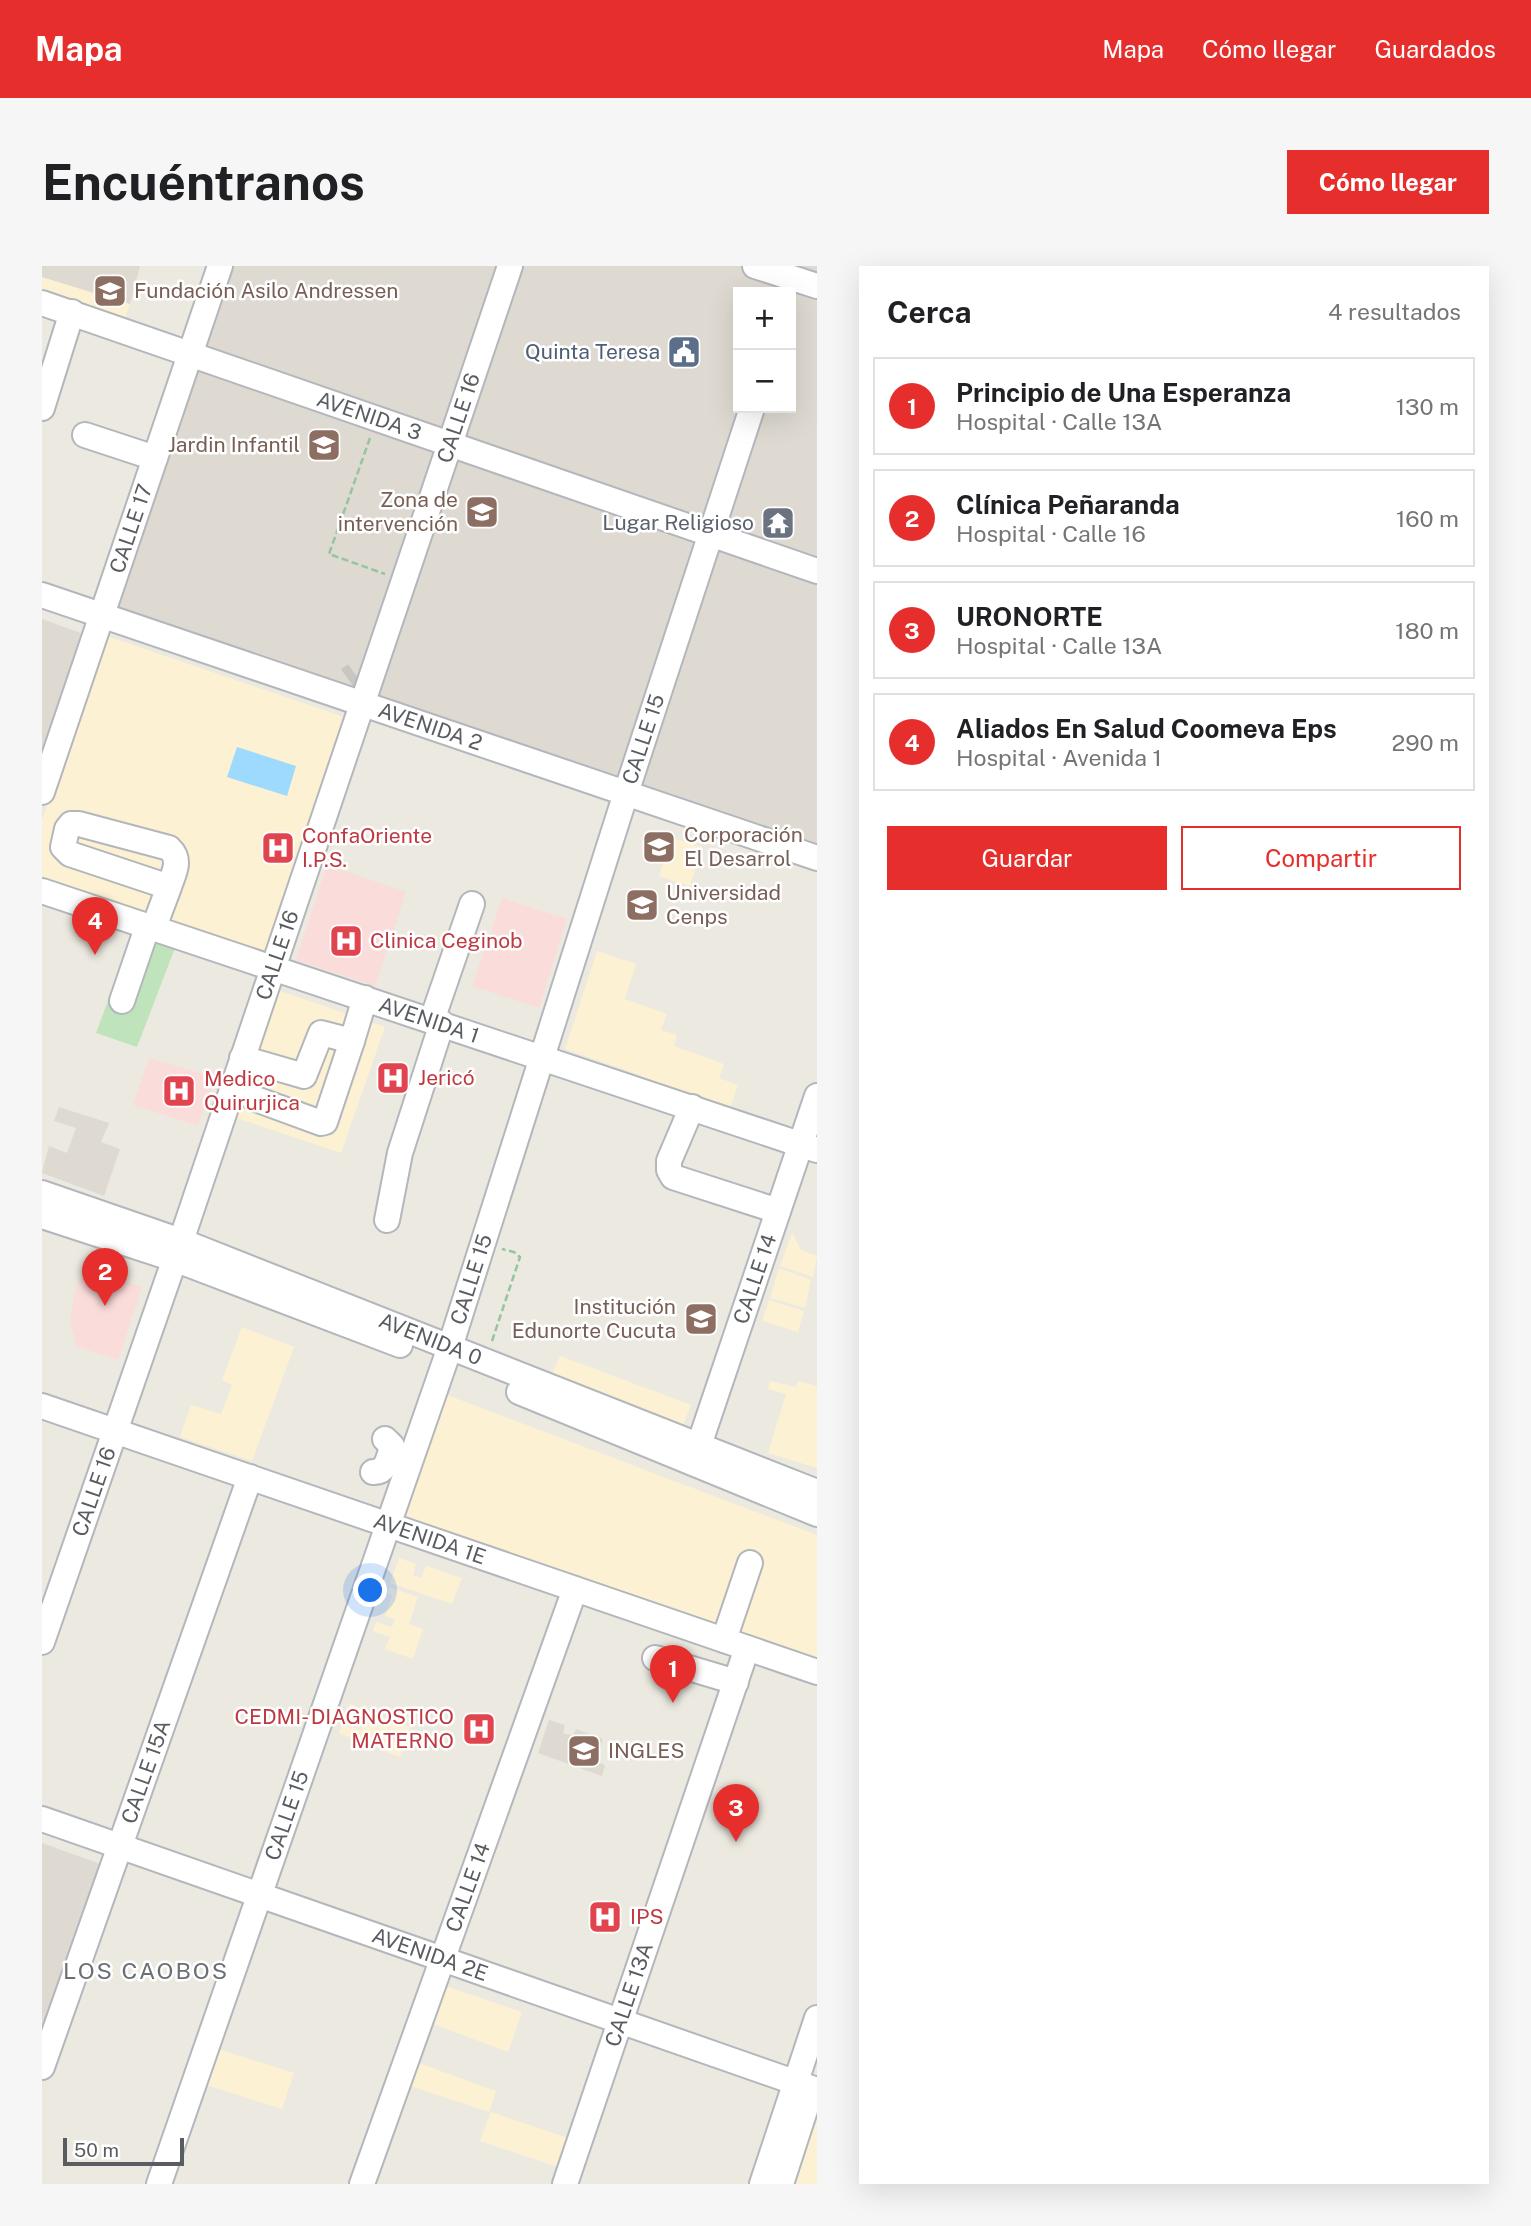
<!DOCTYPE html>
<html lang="es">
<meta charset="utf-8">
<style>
:root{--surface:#fff;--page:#f6f6f6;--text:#202124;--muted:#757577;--line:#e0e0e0;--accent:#e62f2c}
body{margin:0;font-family:"Public Sans",sans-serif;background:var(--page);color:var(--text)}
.controls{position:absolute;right:21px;top:21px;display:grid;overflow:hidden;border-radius:0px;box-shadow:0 7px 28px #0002}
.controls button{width:63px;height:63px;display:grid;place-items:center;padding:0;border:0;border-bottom:2px solid var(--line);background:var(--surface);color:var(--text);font:35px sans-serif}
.scale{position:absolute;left:21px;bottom:18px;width:121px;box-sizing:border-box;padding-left:7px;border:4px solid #595d61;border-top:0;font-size:19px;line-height:24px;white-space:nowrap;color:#595d61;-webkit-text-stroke:5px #fff;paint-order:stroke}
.you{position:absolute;left:329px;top:1325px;width:24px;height:24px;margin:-18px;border:5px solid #fff;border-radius:50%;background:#1a73e8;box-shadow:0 0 0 10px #1a73e833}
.badge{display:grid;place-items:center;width:46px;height:46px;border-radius:50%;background:var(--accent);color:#fff;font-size:23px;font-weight:700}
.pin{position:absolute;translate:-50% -58px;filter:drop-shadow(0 2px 4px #0008)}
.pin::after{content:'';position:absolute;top:37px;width:24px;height:21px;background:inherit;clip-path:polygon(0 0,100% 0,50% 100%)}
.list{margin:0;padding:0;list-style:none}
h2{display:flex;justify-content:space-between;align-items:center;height:91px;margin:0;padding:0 28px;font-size:30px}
h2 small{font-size:23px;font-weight:400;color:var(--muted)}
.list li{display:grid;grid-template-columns:46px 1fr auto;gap:21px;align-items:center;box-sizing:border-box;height:98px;margin:0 14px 14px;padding:0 14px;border:2px solid var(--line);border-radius:0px}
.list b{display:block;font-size:26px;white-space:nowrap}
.list p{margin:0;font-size:23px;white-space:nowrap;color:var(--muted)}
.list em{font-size:23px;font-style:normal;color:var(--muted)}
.actions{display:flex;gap:14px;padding:21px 28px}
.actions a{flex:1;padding:16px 0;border:2px solid var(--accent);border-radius:0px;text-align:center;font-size:24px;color:var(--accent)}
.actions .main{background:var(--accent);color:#fff}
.map{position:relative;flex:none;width:775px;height:1918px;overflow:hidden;border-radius:0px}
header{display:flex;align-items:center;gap:42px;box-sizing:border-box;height:98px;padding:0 35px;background:var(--accent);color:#fff}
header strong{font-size:33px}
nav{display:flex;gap:38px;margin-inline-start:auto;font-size:24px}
.intro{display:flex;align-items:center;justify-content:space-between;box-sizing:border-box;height:168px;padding:0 42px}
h1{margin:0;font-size:49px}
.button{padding:18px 32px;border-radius:0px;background:var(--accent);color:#fff;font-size:24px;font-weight:700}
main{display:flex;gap:42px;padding:0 42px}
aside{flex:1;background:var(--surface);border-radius:0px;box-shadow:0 7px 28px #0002}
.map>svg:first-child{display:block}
</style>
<header>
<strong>Mapa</strong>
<nav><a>Mapa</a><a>Cómo llegar</a><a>Guardados</a></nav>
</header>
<div class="intro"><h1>Encuéntranos</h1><a class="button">Cómo llegar</a></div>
<main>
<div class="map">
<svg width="775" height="1918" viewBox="0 0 775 1918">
<rect width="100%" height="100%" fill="#ece9e0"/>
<g fill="#fdf1d4">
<polygon points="0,11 88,38 81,58 0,32"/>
<polygon points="62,369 305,452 224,696 0,617 0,555"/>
<polygon points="608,565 660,581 648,620 617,610 621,598 600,591"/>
<polygon points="555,685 594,698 583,733 625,748 619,764 635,769 632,780 682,798 677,812 696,819 687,845 600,813 600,810 523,783"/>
<polygon points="235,724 343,761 299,887 189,850"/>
<polygon points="750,967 759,984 775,990 771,1011 738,1000"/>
<polygon points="737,1002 769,1014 763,1042 728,1032"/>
<polygon points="727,1034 762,1045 756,1066 720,1055"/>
<polygon points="200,1061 252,1081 210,1195 138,1171 149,1139 179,1148 190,1119 180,1114"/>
<polygon points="518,1090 649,1139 641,1159 510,1108"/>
<polygon points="728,1115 754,1121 756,1115 775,1120 775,1202 726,1187 744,1128 726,1123"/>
<polygon points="397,1126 775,1269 775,1399 355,1253"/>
<polygon points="357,1292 374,1298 371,1309 379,1312 384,1300 420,1312 410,1338 348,1317"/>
<polygon points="347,1321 376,1331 367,1358 381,1363 371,1393 343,1383 348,1371 331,1365 334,1356 350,1361 353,1353 343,1350 350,1330 346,1328"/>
<polygon points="308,1438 368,1461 365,1469 353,1466 350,1473 363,1479 358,1491 297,1467 300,1458 319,1464 321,1457 304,1450"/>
<polygon points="401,1719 480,1746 466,1786 386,1756"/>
<polygon points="176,1783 252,1807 240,1843 164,1819"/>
<polygon points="371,1795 454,1825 447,1846 362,1818"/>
<polygon points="449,1846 526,1872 516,1901 438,1875"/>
<polygon points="775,1846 775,1918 745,1918"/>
</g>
<g fill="#dedad1" fill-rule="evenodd">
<polygon points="0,0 98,0 88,38 0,11"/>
<path d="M187,0H775V593L69,350ZM696,26H749V142H696Z"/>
<polygon points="0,353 39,367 0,489"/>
<polygon points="17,841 67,857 59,876 78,883 62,930 0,907 7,880 25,887 34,862 12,855"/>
<polygon points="507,1454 523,1459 521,1467 531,1470 534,1463 561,1473 553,1495 563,1499 560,1510 496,1487"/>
<polygon points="0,1577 67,1601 0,1793"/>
</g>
<g fill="#fadcdb">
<polygon points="285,599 364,626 333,720 254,694"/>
<polygon points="460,632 525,653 497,742 430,720"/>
<polygon points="107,792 172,811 156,860 91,839"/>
<polygon points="44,1000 100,1021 76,1094 34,1080 28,1054 33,1025"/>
</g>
<polygon fill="#bfe4bc" points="91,667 133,682 95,781 54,767"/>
<polygon fill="#9edafe" points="195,481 254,500 245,530 185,511"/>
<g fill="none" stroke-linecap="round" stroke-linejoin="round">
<polyline stroke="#c7c6c0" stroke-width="24" stroke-dasharray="24 12" stroke-linecap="butt" points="306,413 313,408"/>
<defs>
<g id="minor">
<polyline points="713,0 775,20"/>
<path id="s1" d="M0,37L775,305"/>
<polyline points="0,142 30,46"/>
<polyline points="43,169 113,192"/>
<path id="s2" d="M0,329L775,592"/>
<path id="s3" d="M0,526L178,0"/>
<path id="s4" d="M0,625L775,884"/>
<path d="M112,661L127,621L28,588L21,581L25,563L29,558H37L127,582C140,594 132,606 127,621"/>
<polyline points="80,735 106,659"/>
<polyline points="390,754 430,638"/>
<polyline points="200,792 262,810 279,767 310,775 323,732"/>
<polyline points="211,832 279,857 283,856 310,775"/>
<polyline points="650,841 627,895 627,904 631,911 736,945"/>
<path id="s5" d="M0,927L139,975L775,1226"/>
<polyline points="0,950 132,993 358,1079"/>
<polyline points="345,954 358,887 400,757"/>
<polyline points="477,1126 775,1248"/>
<path id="s6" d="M0,1140L775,1406"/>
<path id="s7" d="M652,1194L775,830"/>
<path d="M331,1206C345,1207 347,1190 350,1180L343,1173"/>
<polyline points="682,1374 708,1297"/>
<path id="s8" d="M0,1376L139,975L468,0"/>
<polyline points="613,1392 694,1416"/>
<path id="s9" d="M0,1553L775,1824"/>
<path id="s10" d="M0,1801L208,1211"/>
<path id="s11" d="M117,1918L408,1081L584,527L710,142"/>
<path id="s12" d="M320,1918L533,1323"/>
<path id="s13" d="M523,1918L705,1382"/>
<polyline points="720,1918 775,1752"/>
<polyline points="739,1918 766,1835"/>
</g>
</defs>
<use href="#minor" stroke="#b3b7bb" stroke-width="28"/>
<g stroke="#96c4a0" stroke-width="2.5" stroke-dasharray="7 3.5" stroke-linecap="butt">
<polyline points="328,172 287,288 343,308"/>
<polyline points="450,1075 478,991 472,986 460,983"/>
</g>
<use href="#minor" stroke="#fff" stroke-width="24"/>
</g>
<defs>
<symbol id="school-square" viewBox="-11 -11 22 22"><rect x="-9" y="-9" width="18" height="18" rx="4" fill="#8d6e63" stroke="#fff"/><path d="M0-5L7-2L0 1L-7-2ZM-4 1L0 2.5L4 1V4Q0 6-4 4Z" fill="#fff"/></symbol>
<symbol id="civic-square" viewBox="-11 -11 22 22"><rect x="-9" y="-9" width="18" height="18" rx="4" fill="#5c6f8a" stroke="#fff"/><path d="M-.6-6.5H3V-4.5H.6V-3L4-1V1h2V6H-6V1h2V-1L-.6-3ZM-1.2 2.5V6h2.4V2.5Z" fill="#fff"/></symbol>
<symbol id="temple-square" viewBox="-11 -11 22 22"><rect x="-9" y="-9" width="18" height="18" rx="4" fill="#6b7280" stroke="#fff"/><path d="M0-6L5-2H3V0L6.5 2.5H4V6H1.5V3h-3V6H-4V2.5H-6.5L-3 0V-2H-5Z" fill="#fff"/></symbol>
<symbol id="hospital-square" viewBox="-11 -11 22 22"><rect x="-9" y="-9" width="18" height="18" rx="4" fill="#e0444e" stroke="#fff"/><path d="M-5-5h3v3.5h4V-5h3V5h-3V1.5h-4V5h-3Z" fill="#fff"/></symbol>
<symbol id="university-square" viewBox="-11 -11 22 22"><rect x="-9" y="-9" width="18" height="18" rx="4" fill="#8d6e63" stroke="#fff"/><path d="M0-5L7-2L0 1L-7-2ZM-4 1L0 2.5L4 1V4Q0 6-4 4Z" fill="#fff"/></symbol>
</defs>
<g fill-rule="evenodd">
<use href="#school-square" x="49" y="6" width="38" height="38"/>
<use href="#civic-square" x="623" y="67" width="38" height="38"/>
<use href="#school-square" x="263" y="160" width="38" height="38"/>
<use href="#school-square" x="421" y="227" width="38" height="38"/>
<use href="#temple-square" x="717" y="238" width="38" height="38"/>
<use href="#school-square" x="598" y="562" width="38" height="38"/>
<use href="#hospital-square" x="217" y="563" width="38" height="38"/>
<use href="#university-square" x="581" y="620" width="38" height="38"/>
<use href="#hospital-square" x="285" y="656" width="38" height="38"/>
<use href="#hospital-square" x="332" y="793" width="38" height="38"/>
<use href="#hospital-square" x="118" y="806" width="38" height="38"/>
<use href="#school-square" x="640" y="1034" width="38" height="38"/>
<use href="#hospital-square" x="418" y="1444" width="38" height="38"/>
<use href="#school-square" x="523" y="1466" width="38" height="38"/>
<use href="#hospital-square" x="544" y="1632" width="38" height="38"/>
</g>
<g text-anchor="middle" stroke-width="5" stroke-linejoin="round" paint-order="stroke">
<g font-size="21" fill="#785e54" stroke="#fff" text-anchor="start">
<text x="92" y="32">Fundación Asilo Andressen</text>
<text x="258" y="186" text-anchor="end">Jardin Infantil</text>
<text x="416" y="241" text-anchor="end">Zona de<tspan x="416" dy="24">intervención</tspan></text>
<text x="642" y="576">Corporación<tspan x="642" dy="24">El Desarrol</tspan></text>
<text x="624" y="634">Universidad<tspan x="624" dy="24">Cenps</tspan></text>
<text x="634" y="1048" text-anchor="end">Institución<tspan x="634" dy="24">Edunorte Cucuta</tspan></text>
<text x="566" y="1492">INGLES</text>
</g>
<g font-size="21" fill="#4e5e75" stroke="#fff" text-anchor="end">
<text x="618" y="93">Quinta Teresa</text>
</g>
<g font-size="21" fill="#595d61" stroke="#fff">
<text dy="7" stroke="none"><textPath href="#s1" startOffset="346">AVENIDA 3</textPath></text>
<text dy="7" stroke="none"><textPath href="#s8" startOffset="1293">CALLE 16</textPath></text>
<text dy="7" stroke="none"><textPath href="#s3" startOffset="278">CALLE 17</textPath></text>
<text dy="7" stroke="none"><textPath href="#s2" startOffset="410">AVENIDA 2</textPath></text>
<text dy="7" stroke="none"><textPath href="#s11" startOffset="1524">CALLE 15</textPath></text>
<text dy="7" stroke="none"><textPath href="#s8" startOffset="726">CALLE 16</textPath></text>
<text dy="7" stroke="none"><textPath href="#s4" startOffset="408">AVENIDA 1</textPath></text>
<text dy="7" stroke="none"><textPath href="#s11" startOffset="957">CALLE 15</textPath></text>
<text dy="7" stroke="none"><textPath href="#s7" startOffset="191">CALLE 14</textPath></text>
<text dy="7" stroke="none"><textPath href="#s5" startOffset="415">AVENIDA 0</textPath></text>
<text dy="7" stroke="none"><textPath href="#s8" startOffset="159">CALLE 16</textPath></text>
<text dy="7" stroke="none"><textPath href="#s6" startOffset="410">AVENIDA 1E</textPath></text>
<text dy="7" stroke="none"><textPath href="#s10" startOffset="313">CALLE 15A</textPath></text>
<text dy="7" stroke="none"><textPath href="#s11" startOffset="390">CALLE 15</textPath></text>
<text dy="7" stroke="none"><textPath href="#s12" startOffset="315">CALLE 14</textPath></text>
<text dy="7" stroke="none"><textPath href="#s9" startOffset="411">AVENIDA 2E</textPath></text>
<text dy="7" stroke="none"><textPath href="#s13" startOffset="200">CALLE 13A</textPath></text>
</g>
<g font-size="21" fill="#5b616d" stroke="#fff" text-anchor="end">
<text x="712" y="264">Lugar Religioso</text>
</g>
<g font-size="21" fill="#be3a42" stroke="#fff" text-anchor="start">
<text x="260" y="577">ConfaOriente<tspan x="260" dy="24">I.P.S.</tspan></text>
<text x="328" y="682">Clinica Ceginob</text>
<text x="376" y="819">Jericó</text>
<text x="162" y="820">Medico<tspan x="162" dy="24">Quirurjica</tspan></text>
<text x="412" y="1458" text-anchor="end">CEDMI- DIAGNOSTICO<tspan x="412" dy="24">MATERNO</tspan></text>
<text x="588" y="1658">IPS</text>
</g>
<g font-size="23" letter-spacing="2" fill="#6a6f73" stroke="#fff">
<text x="104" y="1713">LOS CAOBOS</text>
</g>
</g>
</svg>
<div class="controls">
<button>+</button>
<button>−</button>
</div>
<div class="scale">50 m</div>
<div class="you"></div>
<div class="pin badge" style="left:631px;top:1437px">1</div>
<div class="pin badge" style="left:63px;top:1040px">2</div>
<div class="pin badge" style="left:694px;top:1576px">3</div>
<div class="pin badge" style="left:53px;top:689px">4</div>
</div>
<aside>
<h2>Cerca<small>4 resultados</small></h2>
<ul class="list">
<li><span class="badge">1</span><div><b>Principio de Una Esperanza</b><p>Hospital · Calle 13A</p></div><em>130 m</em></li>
<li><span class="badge">2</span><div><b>Clínica Peñaranda</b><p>Hospital · Calle 16</p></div><em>160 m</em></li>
<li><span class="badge">3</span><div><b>URONORTE</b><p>Hospital · Calle 13A</p></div><em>180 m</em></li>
<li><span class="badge">4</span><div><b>Aliados En Salud Coomeva Eps</b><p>Hospital · Avenida 1</p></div><em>290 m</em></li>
</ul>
<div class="actions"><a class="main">Guardar</a><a>Compartir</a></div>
</aside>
</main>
